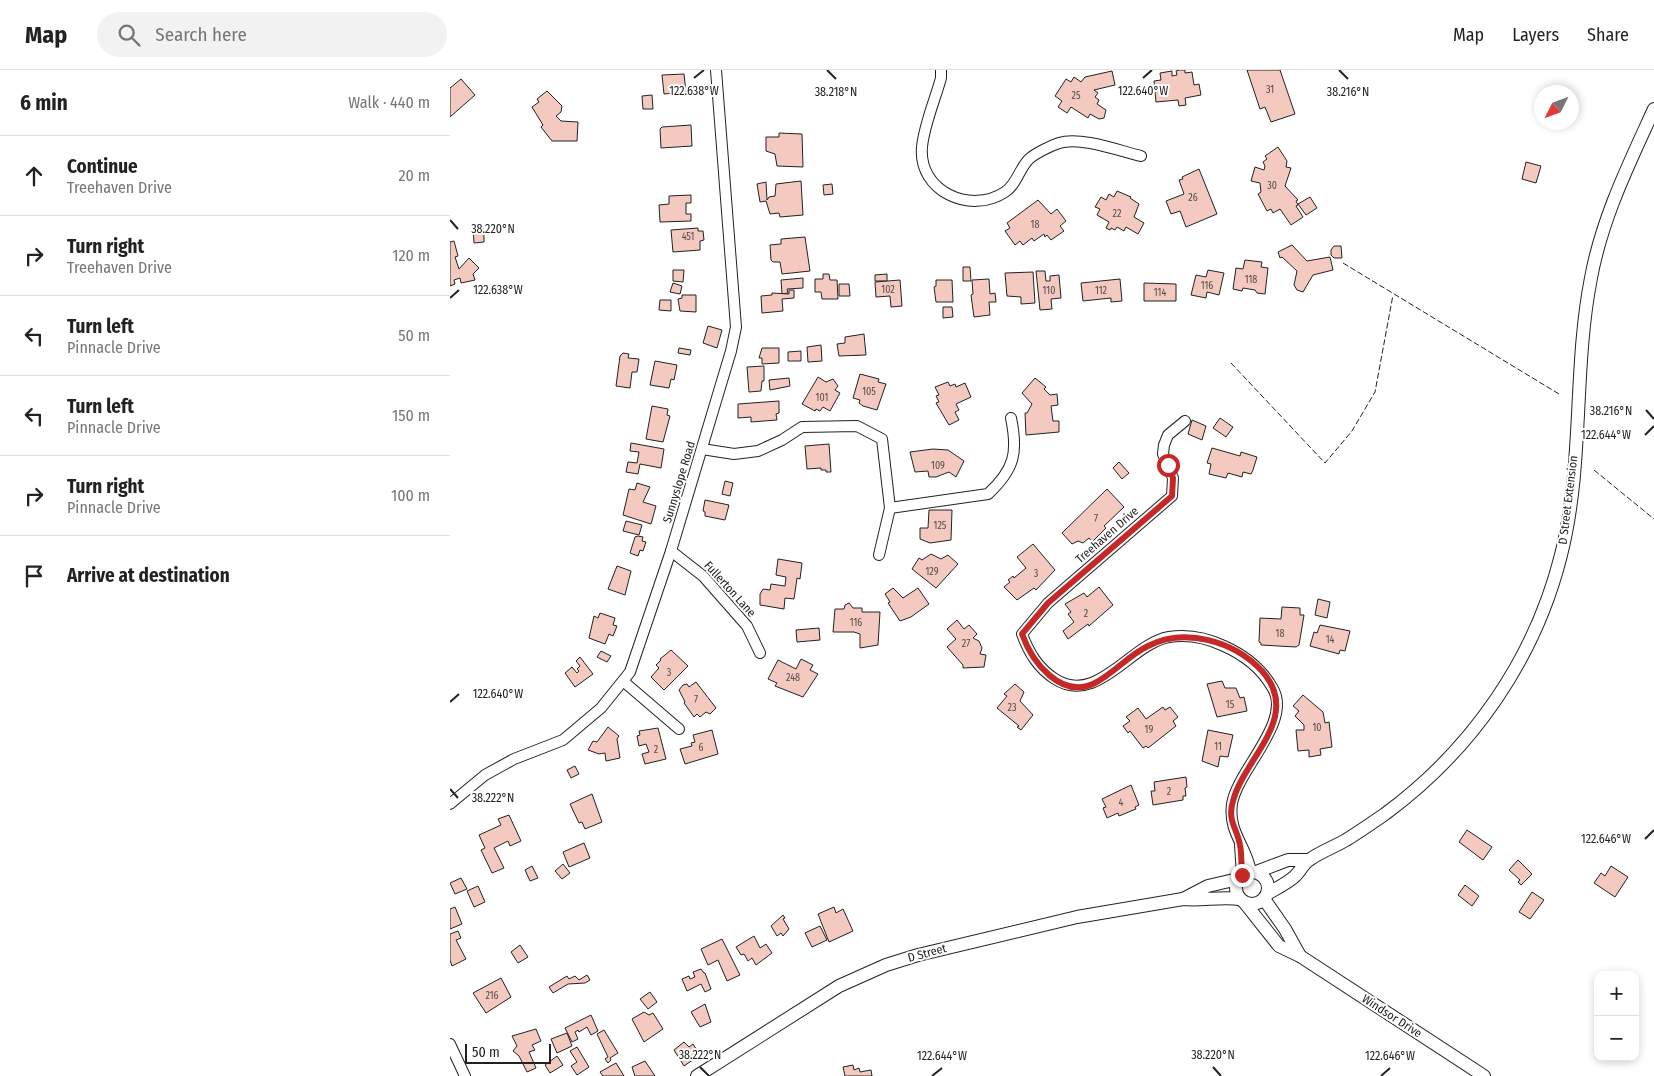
<!DOCTYPE html>
<meta charset="utf-8">
<style>
:root{--surface:#fff;--page:#f2f2f2;--text:#222;--muted:#767676;--line:#e0e0e0}
body{margin:0;font-family:"Fira Sans Condensed",sans-serif;background:var(--page);color:var(--text)}
.controls{position:absolute;right:15px;bottom:15px;display:grid;overflow:hidden;border-radius:10px;box-shadow:0 2px 8px #0003}
.controls button{width:45px;height:45px;display:grid;place-items:center;padding:0;border:0;border-bottom:1px solid var(--line);background:var(--surface);color:var(--text);font:25px sans-serif}
.compass{position:absolute;left:1084px;top:15px;width:45px;height:45px;border-radius:50%;background:var(--surface);box-shadow:0 2px 8px #0003;rotate:228deg}
.scale{position:absolute;left:15px;bottom:12px;width:86px;box-sizing:border-box;padding-left:5px;border:2px solid #222;border-top:0;font-size:14px;line-height:18px;white-space:nowrap;color:#222;-webkit-text-stroke:4px #fff;paint-order:stroke}
.stop{position:absolute;width:15px;height:15px;margin:-11px;border:4px solid #c62828;border-radius:50%;background:#fff}
.stop.end{background:#c62828;border-color:#fff;box-shadow:0 1px 5px #0008}
.list{margin:0;padding:0;list-style:none}
h2{display:flex;justify-content:space-between;align-items:center;height:65px;margin:0;padding:0 20px;font-size:21px}
h2 small{font-size:16px;font-weight:400;color:var(--muted)}
.list li{display:grid;grid-template-columns:32px 1fr auto;gap:15px;align-items:center;box-sizing:border-box;height:80px;padding:0 20px;border-top:1px solid var(--line)}
.list b{display:block;font-size:19px;white-space:nowrap}
.list p{margin:0;font-size:16px;white-space:nowrap;color:var(--muted)}
.list em{font-size:16px;font-style:normal;color:var(--muted)}
.icon{flex:none;width:28px;height:28px;fill:none;stroke:currentColor;stroke-width:2;stroke-linecap:round;stroke-linejoin:round}
.map{position:relative;flex:none;width:1204px;height:1006px;overflow:hidden}
header{display:flex;align-items:center;gap:30px;box-sizing:border-box;height:70px;padding:0 25px;background:var(--surface);border-bottom:1px solid var(--line)}
header strong{font-size:24px}
nav{display:flex;gap:28px;margin-inline-start:auto;font-size:18px}
.search{width:350px;height:45px;background:var(--page);display:flex;align-items:center;gap:12px;box-sizing:border-box;padding:0 18px;border-radius:28px;color:var(--muted);font-size:19px}
main{display:flex}
aside{flex:1;background:var(--surface)}
.map>svg:first-child{display:block}
</style>
<header>
<strong>Map</strong>
<div class="search"><svg class="icon" aria-label="search" viewBox="0 0 24 24"><circle cx="10" cy="10" r="6"/><path d="M15 15l6 6"/></svg>Search here</div>
<nav><a>Map</a><a>Layers</a><a>Share</a></nav>
</header>
<main>
<aside>
<h2>6 min<small>Walk · 440 m</small></h2>
<ul class="list">
<li><svg class="icon" aria-label="ahead" viewBox="0 0 24 24"><path d="M12 20V5M6 11l6-6 6 6"/></svg><div><b>Continue</b><p>Treehaven Drive</p></div><em>20 m</em></li>
<li><svg class="icon" aria-label="right" viewBox="0 0 24 24"><path d="M7 20v-9h11M14 6l5 5-5 5"/></svg><div><b>Turn right</b><p>Treehaven Drive</p></div><em>120 m</em></li>
<li><svg class="icon" aria-label="left" viewBox="0 0 24 24"><path d="M17 20v-9H6M10 6l-5 5 5 5"/></svg><div><b>Turn left</b><p>Pinnacle Drive</p></div><em>50 m</em></li>
<li><svg class="icon" aria-label="left" viewBox="0 0 24 24"><path d="M17 20v-9H6M10 6l-5 5 5 5"/></svg><div><b>Turn left</b><p>Pinnacle Drive</p></div><em>150 m</em></li>
<li><svg class="icon" aria-label="right" viewBox="0 0 24 24"><path d="M7 20v-9h11M14 6l5 5-5 5"/></svg><div><b>Turn right</b><p>Pinnacle Drive</p></div><em>100 m</em></li>
<li><svg class="icon" aria-label="arrive" viewBox="0 0 24 24"><path d="M6 21V4h12l-3 4 3 4H6"/></svg><div><b>Arrive at destination</b></div></li>
</ul>
</aside>
<div class="map">
<svg width="1204" height="1006" viewBox="0 0 1204 1006">
<rect width="100%" height="100%" fill="#fff"/>
<g fill="#f3c9c0" stroke="#222">
<polygon points="729,0 735,0 735,3 742,2 744,15 749,14 751,25 735,28 736,35 729,36 728,30 706,32 704,11 711,10 710,3 722,1 722,6 727,5 726,1"/>
<polygon points="797,0 830,0 845,44 821,52 815,37 810,39"/>
<polygon points="662,1 665,15 644,20 648,23 645,27 649,30 647,34 656,40 654,48 649,49 640,44 638,48 621,37 617,43 608,37 612,31 605,26 616,9 621,12 624,7 631,12 635,7"/>
<polygon points="234,4 236,22 214,24 212,5"/>
<polygon points="11,9 25,25 0,47 0,18"/>
<polygon points="97,21 112,36 111,42 106,46 111,51 128,52 127,71 102,71 91,57 93,55 82,37 89,32 87,29"/>
<polygon points="202,25 203,39 193,39 192,26"/>
<polygon points="241,55 242,76 211,78 210,59 212,57"/>
<polygon points="329,63 352,64 353,97 327,96 325,84 316,81 316,67 329,67"/>
<polygon points="828,77 837,91 836,97 841,98 835,116 848,130 846,131 848,135 846,136 853,147 841,155 830,139 823,143 821,139 817,141 808,124 811,122 810,113 801,111 805,97 814,100 815,96 813,92 817,89 815,86"/>
<polygon points="1076,92 1091,96 1086,113 1072,109"/>
<polygon points="749,99 767,144 736,157 730,141 721,144 716,131 734,124 729,110 733,109 732,107"/>
<polygon points="351,111 353,145 330,147 329,143 320,144 316,131 310,132 307,114 316,112 317,130 319,127 325,126 326,114"/>
<polygon points="382,114 383,124 374,125 373,115"/>
<polygon points="667,121 681,127 680,128 689,134 684,147 694,153 688,164 676,157 674,161 667,157 665,160 661,158 660,160 656,158 659,152 647,145 650,139 645,137 651,127 656,130 659,124 664,127"/>
<polygon points="241,125 241,133 236,133 236,144 241,144 241,151 210,152 209,135 219,134 219,126"/>
<polygon points="860,127 867,138 856,145 848,134"/>
<polygon points="588,130 601,144 607,139 616,151 610,156 614,161 601,170 597,165 595,167 594,164 584,171 582,168 573,175 570,171 565,175 555,161 560,158 557,153"/>
<polygon points="248,158 248,161 253,161 254,170 250,171 250,180 223,182 221,160"/>
<polygon points="23,159 34,159 34,172 24,173"/>
<polygon points="355,167 360,201 332,204 330,192 323,192 321,190 320,175 331,174 331,169"/>
<polygon points="4,171 8,186 5,187 9,199 19,188 29,198 23,204 25,210 11,213 10,208 4,210 5,214 0,216 0,172"/>
<polygon points="842,175 857,191 880,187 883,200 863,205 853,222 847,220 844,215 847,201 832,187 830,188 828,182"/>
<polygon points="884,176 891,176 892,188 884,188 881,185 881,180"/>
<polygon points="795,190 812,192 811,197 818,198 815,224 807,223 805,220 793,218 792,221 783,219 786,198 793,199"/>
<polygon points="513,197 520,197 521,211 513,211"/>
<polygon points="223,200 234,200 233,212 223,211"/>
<polygon points="758,200 774,203 769,225 757,222 756,228 741,225 746,205 756,207"/>
<polygon points="586,201 595,201 596,211 600,211 600,206 609,205 611,228 601,229 602,239 590,240"/>
<polygon points="583,202 585,233 571,234 571,227 557,226 555,203"/>
<polygon points="373,204 379,204 380,210 387,210 388,229 372,229 371,222 365,222 365,209 373,209"/>
<polygon points="437,204 437,211 425,211 425,205"/>
<polygon points="353,208 353,218 337,219 338,223 332,224 331,210"/>
<polygon points="539,209 540,224 545,223 546,232 539,232 540,245 524,247 521,225 523,224 522,210"/>
<polygon points="670,209 672,231 661,232 661,228 633,231 631,213"/>
<polygon points="450,210 452,236 441,237 440,226 426,227 425,212"/>
<polygon points="486,210 502,210 503,232 486,232 484,217 486,216"/>
<polygon points="223,213 232,216 230,224 220,222"/>
<polygon points="694,213 726,214 726,231 694,231"/>
<polygon points="389,214 399,214 400,226 389,226"/>
<polygon points="339,220 344,220 344,228 332,229 333,241 312,243 311,226 322,225 322,223 339,224"/>
<polygon points="232,225 246,225 246,242 230,241 228,229 232,228"/>
<polygon points="210,230 221,230 221,241 209,240"/>
<polygon points="493,237 502,237 503,247 493,248"/>
<polygon points="258,256 272,260 267,278 253,273"/>
<polygon points="414,264 416,285 389,286 387,274 395,273 395,267"/>
<polygon points="371,275 372,291 358,292 357,277"/>
<polygon points="229,278 241,280 240,285 228,283"/>
<polygon points="312,278 329,278 329,293 312,294 312,288 309,288"/>
<polygon points="351,281 351,291 338,291 338,282"/>
<polygon points="173,283 179,284 178,288 189,289 187,302 182,302 180,318 166,316 170,286"/>
<polygon points="205,291 227,295 224,310 221,309 219,318 200,315"/>
<polygon points="314,296 314,311 312,311 311,321 299,322 297,297"/>
<polygon points="410,304 429,309 428,312 436,314 427,340 413,336 409,333 410,330 403,328"/>
<polygon points="368,307 376,312 383,309 388,316 385,320 390,323 380,341 373,337 370,341 366,339 365,341 352,334"/>
<polygon points="339,308 340,316 320,320 319,310"/>
<polygon points="585,308 596,317 594,319 600,325 607,324 608,335 601,336 603,351 609,351 609,362 576,365 575,343 577,343 582,334 572,323"/>
<polygon points="498,312 500,316 505,314 506,317 515,313 521,327 506,334 509,340 505,342 509,350 499,355 486,333 489,332 486,326 489,325 485,317"/>
<polygon points="329,331 329,343 326,344 327,350 301,352 301,347 288,348 288,334"/>
<polygon points="202,336 218,339 217,345 220,346 213,372 196,369"/>
<polygon points="770,348 783,357 776,367 763,358"/>
<polygon points="742,350 756,356 752,370 738,364"/>
<polygon points="181,373 214,379 211,398 190,394 188,404 176,402 178,392 187,393 189,382 180,381"/>
<polygon points="379,374 381,402 376,402 376,400 371,400 371,398 357,399 355,376"/>
<polygon points="762,378 790,386 791,382 807,387 803,400 801,404 793,402 792,407 778,403 776,408 759,404 761,394 757,393"/>
<polygon points="483,379 498,380 514,391 506,407 499,402 486,407 479,407 478,401 465,402 460,382"/>
<polygon points="669,392 679,403 672,409 663,398"/>
<polygon points="275,411 283,413 280,426 272,424"/>
<polygon points="187,413 200,417 193,432 206,436 201,454 173,445 179,419 185,420"/>
<polygon points="657,419 674,437 654,456 656,458 642,472 639,468 633,473 628,471 622,474 612,463"/>
<polygon points="255,430 279,435 275,450 255,446 255,442 253,441"/>
<polygon points="479,440 502,440 501,470 480,473 470,469 470,458 478,458"/>
<polygon points="176,451 192,455 189,465 173,461"/>
<polygon points="188,466 193,467 192,471 196,472 193,481 190,480 188,486 180,483 185,467"/>
<polygon points="583,474 605,500 586,520 584,518 567,530 554,517 560,512 558,510 563,506 564,508 576,498 567,487"/>
<polygon points="481,484 491,489 498,485 508,494 486,518 462,499 469,488 472,490"/>
<polygon points="328,489 352,493 350,509 347,508 344,529 335,528 334,539 310,535 310,524 313,519 320,520 321,514 335,516 336,507 326,505"/>
<polygon points="167,496 181,501 175,525 158,519"/>
<polygon points="649,517 663,535 639,556 638,554 618,569 613,561 624,552 618,544 621,542 615,534 634,523 637,527"/>
<polygon points="443,518 453,528 468,518 479,534 461,547 450,551 438,533 440,532 435,524"/>
<polygon points="868,529 880,532 877,548 865,545"/>
<polygon points="399,533 403,538 412,538 412,542 430,542 428,575 410,578 410,564 404,562 383,562 385,539 394,539 395,535"/>
<polygon points="832,537 850,538 850,545 854,545 849,575 846,577 811,575 811,573 809,572 810,548 831,549"/>
<polygon points="150,543 165,548 163,555 167,556 163,566 159,564 155,574 139,568 144,546 148,548"/>
<polygon points="507,550 514,559 519,555 527,564 523,568 529,571 532,578 530,584 536,585 534,597 513,598 513,595 497,577 506,569 497,559"/>
<polygon points="870,555 900,561 895,581 890,580 889,584 860,576 864,562 867,563"/>
<polygon points="369,558 370,570 347,572 346,560"/>
<polygon points="221,580 238,596 214,620 201,607 209,598 206,595 211,590 210,589"/>
<polygon points="151,581 161,586 157,592 147,587"/>
<polygon points="130,587 143,604 125,617 115,603 122,597 127,603 129,601 127,599 130,596 126,591"/>
<polygon points="351,589 363,595 360,600 368,604 353,627 325,616 327,613 318,609 328,590 346,599"/>
<polygon points="772,611 775,618 786,618 790,628 794,627 797,641 767,647 757,614"/>
<polygon points="246,612 266,638 260,644 256,642 250,647 247,644 244,647 234,633 235,632 229,620 233,615 237,614 239,617"/>
<polygon points="565,614 574,622 570,631 583,645 571,660 567,657 569,656 547,638 557,626 554,624"/>
<polygon points="853,625 873,642 875,653 879,652 882,677 870,679 871,685 859,687 859,680 848,681 846,660 854,660 854,655 845,646 849,641 843,636"/>
<polygon points="713,637 715,640 720,637 728,647 723,651 726,656 698,678 696,676 693,678 680,661 678,663 673,656 680,651 676,647 688,638 696,649"/>
<polygon points="158,657 169,666 167,669 170,688 156,691 155,683 149,684 138,680 143,671 147,672"/>
<polygon points="208,658 216,689 195,694 192,684 199,682 196,674 189,676 187,666 190,665 189,661"/>
<polygon points="262,660 268,684 235,694 230,679 242,676 241,673 245,672 243,665"/>
<polygon points="758,660 783,665 778,687 770,686 768,697 752,691"/>
<polygon points="125,696 129,704 121,708 117,700"/>
<polygon points="736,707 737,717 735,718 736,726 733,726 733,730 703,735 701,721 705,721 704,712"/>
<polygon points="681,715 689,735 685,737 686,739 669,746 668,743 657,748 653,738 656,737 652,729"/>
<polygon points="142,724 152,752 135,759 132,752 129,753 120,734"/>
<polygon points="59,745 71,771 60,776 58,771 44,778 54,798 42,803 31,780 35,778 29,765 51,755 48,749"/>
<polygon points="1017,760 1042,777 1033,790 1009,772"/>
<polygon points="134,773 140,788 119,797 113,782"/>
<polygon points="1068,790 1082,804 1071,815 1068,812 1070,810 1059,800"/>
<polygon points="113,794 120,803 112,809 105,801"/>
<polygon points="82,796 88,808 80,811 75,800"/>
<polygon points="1161,796 1178,807 1165,827 1144,813 1151,803 1155,806"/>
<polygon points="11,808 17,819 5,824 0,813"/>
<polygon points="1015,815 1029,826 1022,836 1008,825"/>
<polygon points="28,816 35,832 24,837 17,821"/>
<polygon points="1082,822 1094,830 1080,849 1069,842"/>
<polygon points="5,837 12,854 0,859 0,839"/>
<polygon points="384,837 386,843 393,839 403,861 379,872 368,844"/>
<polygon points="333,845 335,848 333,849 339,859 333,866 331,863 327,866 321,856"/>
<polygon points="370,856 377,870 362,877 355,863"/>
<polygon points="8,861 11,868 6,870 16,889 2,896 0,890 0,864"/>
<polygon points="304,866 310,878 316,874 322,883 306,895 302,888 298,891 294,884 291,885 286,877"/>
<polygon points="272,869 290,905 277,911 268,890 258,895 251,879"/>
<polygon points="70,875 78,887 68,893 61,882"/>
<polygon points="251,899 254,903 255,903 261,919 255,922 251,914 237,921 232,909 239,906 240,909 245,907 243,902"/>
<polygon points="137,905 140,910 135,913 118,914 103,923 99,917 117,906 119,909 125,906 129,910"/>
<polygon points="51,908 61,927 36,943 23,923"/>
<polygon points="200,922 207,932 198,939 190,929"/>
<polygon points="255,934 261,952 250,957 241,942"/>
<polygon points="194,942 199,945 203,943 213,959 194,972 182,949"/>
<polygon points="141,945 148,961 141,965 137,957 129,962 128,960 125,962 128,969 122,972 115,958"/>
<polygon points="86,959 91,971 82,975 85,980 79,982 86,998 77,1002 69,986 63,981 67,976 62,966"/>
<polygon points="154,960 168,983 160,988 161,990 158,993 155,989 158,987 147,964"/>
<polygon points="117,963 122,976 107,983 101,969"/>
<polygon points="234,972 239,977 243,974 250,985 234,996 224,980"/>
<polygon points="127,977 139,997 127,1005 121,996 127,992 120,981"/>
<polygon points="107,986 113,995 100,1003 95,995"/>
<polygon points="195,991 205,1006 185,1006 182,997"/>
<polygon points="166,993 174,1006 153,1006 150,1002"/>
<polygon points="403,995 404,1000 409,998 410,1002 421,1000 422,1006 395,1006 393,997"/>
</g>
<g fill="none" stroke-linecap="round" stroke-linejoin="round">
<defs>
<g id="minor">
<path d="M491,0V8C485,30 474,55 472,77C468,121 520,145 555,122C567,114 569,99 579,89C586,83 600,76 609,73C630,66 670,81 691,86"/>
<path d="M735,351L718,365L714,375L713,384L723,408L722,426L598,533L572,564C579,583 588,598 605,609C647,636 680,574 719,567C738,564 757,568 774,576C794,585 811,598 822,617C844,651 787,700 782,734C778,763 797,776 801,802"/>
<polyline points="252,379 284,384 308,381 332,370 352,357 407,356 432,369 440,438 429,485"/>
<path d="M440,438L538,424C565,399 568,382 561,348"/>
<polyline points="221,481 253,506 297,556 310,583"/>
<polyline points="173,611 229,659"/>
<polyline points="0,734 35,705 64,689 113,670 151,638 180,602 221,481 281,281 286,257 266,0"/>
<polyline points="790,775 792,805"/>
<polyline points="0,974 15,1006"/>
</g>
<g id="tertiary">
<circle cx="802" cy="818" r="16"/>
<polyline points="806,802 838,790 858,790"/>
<path d="M817,824C825,819 836,814 844,807C850,802 853,794 859,790C870,782 884,777 896,770C909,762 922,753 935,744C1022,680 1085,589 1111,485C1134,395 1123,299 1141,208C1152,148 1179,94 1204,39"/>
<polyline points="733,829 758,816 788,809"/>
<polyline points="814,829 835,859 850,886"/>
<polyline points="794,832 829,876 850,886 1034,1006"/>
<path d="M247,1006L389,916L436,895L468,885L627,847L733,829C752,831 771,826 790,829"/>
</g>
</defs>
<use href="#minor" stroke="#222" stroke-width="12"/>
<use href="#tertiary" stroke="#222" stroke-width="14"/>
<use href="#minor" stroke="#fff" stroke-width="10"/>
<use href="#tertiary" stroke="#fff" stroke-width="12"/>
<g stroke="#222" stroke-width="1" stroke-dasharray="6 2.5" stroke-linecap="butt">
<polyline points="893,193 1109,324"/>
<polyline points="781,293 875,393 902,361 925,322 943,225"/>
<polyline points="1144,400 1204,449"/>
</g>
</g>
<g fill="none" stroke-linecap="round" stroke-linejoin="round">
<path stroke="#c62828" stroke-width="6" d="M718,395L723,408L722,426L598,533L572,564C582,592 611,630 645,613C664,603 679,585 698,576C735,557 784,571 812,601C853,647 794,688 783,731C777,751 787,758 790,775C792,785 791,795 792,805"/>
</g>
<path fill="none" stroke="#222" stroke-width="2" d="M377,0L386,9M889,0L898,9M244,8L254,0M693,8L702,0M0,150L8,159M0,228L9,220M1196,340L1204,349M1195,365L1204,356M0,632L9,624M0,719L8,728M1195,769L1204,760M250,997L259,1006M763,997L771,1006M482,1006L492,998M931,1006L940,998"/>
<g text-anchor="middle" stroke-width="4" stroke-linejoin="round" paint-order="stroke">
<g font-size="10" fill="#564c4a">
<text x="820" y="23">31</text>
<text x="626" y="29">25</text>
<text x="822" y="119">30</text>
<text x="743" y="131">26</text>
<text x="667" y="147">22</text>
<text x="585" y="158">18</text>
<text x="238" y="170">451</text>
<text x="801" y="213">118</text>
<text x="757" y="219">116</text>
<text x="438" y="223">102</text>
<text x="599" y="224">110</text>
<text x="651" y="224">112</text>
<text x="710" y="226">114</text>
<text x="419" y="325">105</text>
<text x="372" y="331">101</text>
<text x="488" y="399">109</text>
<text x="646" y="452">7</text>
<text x="490" y="459">125</text>
<text x="482" y="505">129</text>
<text x="586" y="507">3</text>
<text x="636" y="547">2</text>
<text x="406" y="556">116</text>
<text x="830" y="567">18</text>
<text x="880" y="573">14</text>
<text x="516" y="577">27</text>
<text x="219" y="606">3</text>
<text x="343" y="611">248</text>
<text x="246" y="633">7</text>
<text x="780" y="638">15</text>
<text x="562" y="641">23</text>
<text x="867" y="661">10</text>
<text x="699" y="663">19</text>
<text x="768" y="680">11</text>
<text x="251" y="681">6</text>
<text x="206" y="683">2</text>
<text x="719" y="725">2</text>
<text x="671" y="736">4</text>
<text x="42" y="929">216</text>
</g>
<g font-size="12" fill="#222" stroke="#fff">
<text transform="translate(229 412) rotate(-73)" y="4">Sunnyslope Road</text>
<text transform="translate(1118 430) rotate(-83)" y="4">D Street Extension</text>
<text transform="translate(657 465) rotate(-41)" y="4">Treehaven Drive</text>
<text transform="translate(280 519) rotate(48)" y="4">Fullerton Lane</text>
<text transform="translate(477 883) rotate(-15)" y="4">D Street</text>
<text transform="translate(942 946) rotate(33)" y="4">Windsor Drive</text>
</g>
</g>
<g font-size="12" text-anchor="middle" fill="#222" stroke="#fff" stroke-width="4" stroke-linejoin="round" paint-order="stroke">
<text x="244" y="25">122.638°W</text>
<text x="693" y="25">122.640°W</text>
<text x="386" y="26">38.218°N</text>
<text x="898" y="26">38.216°N</text>
<text x="43" y="163">38.220°N</text>
<text x="48" y="224">122.638°W</text>
<text x="1161" y="345">38.216°N</text>
<text x="1156" y="369">122.644°W</text>
<text x="48" y="628">122.640°W</text>
<text x="43" y="732">38.222°N</text>
<text x="1156" y="773">122.646°W</text>
<text x="250" y="989">38.222°N</text>
<text x="763" y="989">38.220°N</text>
<text x="492" y="990">122.644°W</text>
<text x="940" y="990">122.646°W</text>
</g>
</svg>
<div class="controls">
<button>+</button>
<button>−</button>
</div>
<svg class="compass" viewBox="-18 -18 36 36"><path d="M0-13l5 13h-10z" fill="#e53935"/><path d="M0 13l5-13h-10z" fill="#767676"/></svg>
<div class="scale">50 m</div>
<div class="stop" style="left:718px;top:395px"></div>
<div class="stop end" style="left:792px;top:805px"></div>
</div>
</main>
